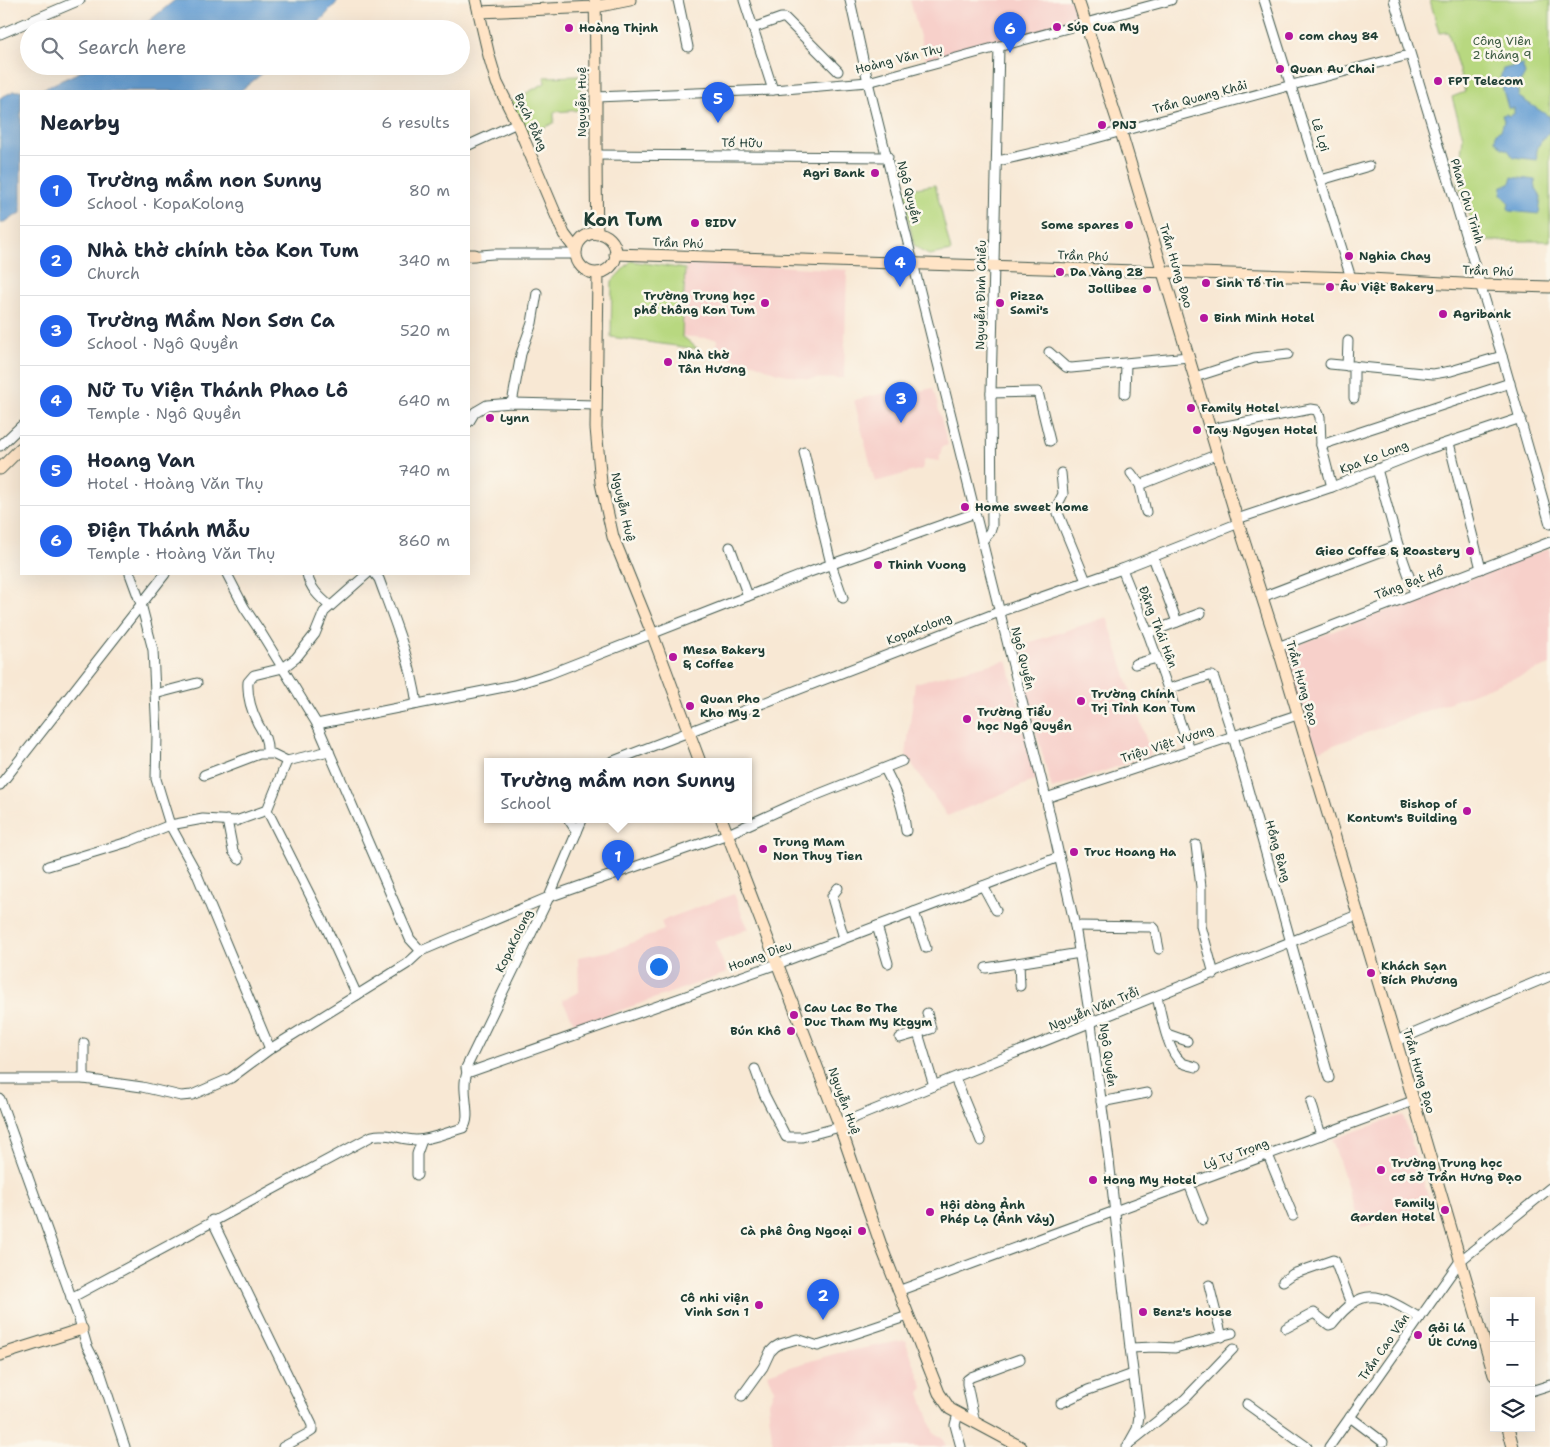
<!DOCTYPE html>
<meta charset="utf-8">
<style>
:root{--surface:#fff;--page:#f6f6f7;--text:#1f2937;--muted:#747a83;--line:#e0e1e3;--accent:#2563eb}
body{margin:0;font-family:"Shantell Sans",sans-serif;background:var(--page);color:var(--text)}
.controls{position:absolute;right:15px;bottom:15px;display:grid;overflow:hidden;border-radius:0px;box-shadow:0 5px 20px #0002}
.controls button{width:45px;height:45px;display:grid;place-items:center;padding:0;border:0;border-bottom:1px solid var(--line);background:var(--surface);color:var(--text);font:25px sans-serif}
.you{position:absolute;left:658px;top:966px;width:18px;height:18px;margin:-12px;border:4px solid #fff;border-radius:50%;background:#1a73e8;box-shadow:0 0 0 8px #1a73e833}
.badge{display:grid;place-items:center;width:32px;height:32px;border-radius:50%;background:var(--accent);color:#fff;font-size:16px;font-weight:700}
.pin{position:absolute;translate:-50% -41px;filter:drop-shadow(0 1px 2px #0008)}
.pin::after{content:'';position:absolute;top:26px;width:18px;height:15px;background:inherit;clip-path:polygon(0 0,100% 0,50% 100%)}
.popup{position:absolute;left:484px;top:758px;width:268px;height:65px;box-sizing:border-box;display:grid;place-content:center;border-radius:0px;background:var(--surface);filter:drop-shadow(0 1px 4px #0005);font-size:16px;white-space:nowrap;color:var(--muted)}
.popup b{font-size:19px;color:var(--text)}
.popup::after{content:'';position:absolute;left:50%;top:100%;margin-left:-10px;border:10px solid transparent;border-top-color:var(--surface)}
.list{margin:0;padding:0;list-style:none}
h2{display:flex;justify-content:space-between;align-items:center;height:65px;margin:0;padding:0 20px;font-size:21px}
h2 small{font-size:16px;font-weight:400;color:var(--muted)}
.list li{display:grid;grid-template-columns:32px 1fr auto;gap:15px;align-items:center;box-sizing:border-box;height:70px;padding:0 20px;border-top:1px solid var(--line)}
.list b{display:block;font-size:19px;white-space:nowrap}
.list p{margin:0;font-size:16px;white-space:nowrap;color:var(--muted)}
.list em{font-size:16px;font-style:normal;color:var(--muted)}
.icon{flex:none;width:28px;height:28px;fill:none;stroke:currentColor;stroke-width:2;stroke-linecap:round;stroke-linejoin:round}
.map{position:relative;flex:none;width:1550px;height:1447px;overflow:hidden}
.search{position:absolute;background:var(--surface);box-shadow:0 5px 20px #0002;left:20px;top:20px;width:450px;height:55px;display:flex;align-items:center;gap:12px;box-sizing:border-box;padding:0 18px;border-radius:28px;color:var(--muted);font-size:19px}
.panel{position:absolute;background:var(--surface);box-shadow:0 5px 20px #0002;left:20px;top:90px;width:450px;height:485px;border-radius:0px}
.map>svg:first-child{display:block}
</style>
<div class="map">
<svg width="1550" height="1447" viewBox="0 0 1550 1447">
<rect width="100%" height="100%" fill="#fbf7ec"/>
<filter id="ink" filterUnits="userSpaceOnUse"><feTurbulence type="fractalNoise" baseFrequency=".02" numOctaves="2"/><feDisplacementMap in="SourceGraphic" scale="10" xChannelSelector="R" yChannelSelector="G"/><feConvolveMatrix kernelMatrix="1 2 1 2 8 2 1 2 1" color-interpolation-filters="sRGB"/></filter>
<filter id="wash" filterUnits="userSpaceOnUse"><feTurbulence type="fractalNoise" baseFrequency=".0096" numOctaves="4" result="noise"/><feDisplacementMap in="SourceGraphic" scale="20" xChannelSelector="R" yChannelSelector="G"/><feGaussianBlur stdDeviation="1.12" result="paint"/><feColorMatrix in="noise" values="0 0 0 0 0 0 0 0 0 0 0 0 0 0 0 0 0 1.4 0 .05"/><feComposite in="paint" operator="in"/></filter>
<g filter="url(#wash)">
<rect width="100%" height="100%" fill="#f8e8d4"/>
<g fill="#f7d0ca">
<polygon points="910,0 1073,0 1079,22 926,59"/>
<polygon points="686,261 847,270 844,378 808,379 778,373 754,363 726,358 716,354 717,339 682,336"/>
<polygon points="906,388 909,393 933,388 948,445 942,447 939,461 925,459 922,469 875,482 854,400"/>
<polygon points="1550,548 1550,665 1312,753 1279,652"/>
<polygon points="1107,617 1151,755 1052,789 1013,648"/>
<polygon points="1007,660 1038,779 947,816 906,755 915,683"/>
<polygon points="734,894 748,929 715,942 727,973 576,1026 562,1000 579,992 578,957 611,951 664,930 661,921"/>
<polygon points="1403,1115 1430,1202 1361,1228 1332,1139"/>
<polygon points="905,1340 923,1387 920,1393 934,1434 942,1437 946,1447 773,1447 768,1404 774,1390 767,1374 834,1354"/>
</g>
<g fill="#b8d880" stroke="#6c8a5a">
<polygon points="1430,0 1550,0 1550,241 1477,241 1458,182 1463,137 1452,97 1465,92 1448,32 1439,33"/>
<polygon points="580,76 581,110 554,112 554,123 526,135 510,102 545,83 544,77"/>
<polygon points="935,185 951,251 929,255 921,251 914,245 902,190"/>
<polygon points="631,261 685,269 682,336 698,349 611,337 612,281"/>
</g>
<g fill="#659ed3" stroke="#426e84">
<polygon points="175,0 339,0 313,29 139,29"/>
<path d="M1522,64L1525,74L1517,88L1519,97L1550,117V132C1541,140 1535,147 1537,160L1513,157L1508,150L1502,148L1495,140L1496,133L1501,130L1504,121L1502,115L1507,114L1508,116L1514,114V108H1508L1500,79L1503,69Z"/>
<polygon points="93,66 272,66 240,91 21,91 21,213 0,224 0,98 14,91 38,91"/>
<polygon points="1512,177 1535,180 1536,189 1541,197 1539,214 1510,211 1508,208 1509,202 1501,194 1502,186 1510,184"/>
</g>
</g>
<g filter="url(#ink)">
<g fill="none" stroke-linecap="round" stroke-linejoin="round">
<defs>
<g id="street">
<polyline points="678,0 688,47"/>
<polyline points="744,0 773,90"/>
<polyline points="850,0 868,82 1046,798 1075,926 1091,1024 1109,1160 1130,1348 1139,1416 1137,1429 1127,1447"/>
<polyline points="1264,0 1351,278"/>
<polyline points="1394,0 1502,356 1550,524"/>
<polyline points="753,28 781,18 785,18 838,71"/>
<polyline points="0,34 80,0"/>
<polyline points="596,97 773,90 868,82 1171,0"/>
<polyline points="469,145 517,123"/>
<polyline points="595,155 888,157"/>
<polyline points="998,161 1089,140 1292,85 1409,55"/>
<polyline points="1321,180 1369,166"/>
<polyline points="469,256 493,254 576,254"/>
<polyline points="1049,352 1066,367 1071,368 1189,357"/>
<polyline points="1330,364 1433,374 1451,371 1502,356"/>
<polyline points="1347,366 1348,341"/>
<polyline points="1354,366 1354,398"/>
<polyline points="1195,377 1254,358 1288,354"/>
<polyline points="991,393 1038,392 1050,441"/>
<polyline points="1125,394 1126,364"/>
<polyline points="512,403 521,354 532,323 537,293"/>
<polyline points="469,422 475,412 487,405 512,403 596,405"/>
<polyline points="1211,429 1311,409 1317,410 1320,417 1321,445 1332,487"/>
<polyline points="1449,443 1481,569"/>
<polyline points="1321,445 1510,383"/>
<polyline points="0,446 21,426"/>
<polyline points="804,452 831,564 843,598"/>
<polyline points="1377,469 1398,545 1415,593"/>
<polyline points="1061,473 1063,494 1057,506 1058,513 1086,581"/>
<polyline points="1131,473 1140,485 1146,512"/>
<polyline points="1140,485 1218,454"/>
<polyline points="1237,519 1332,487 1428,449 1521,418"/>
<polyline points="982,541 990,532 992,526 991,393 999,46"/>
<polyline points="730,547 748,596"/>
<polyline points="1153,557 1177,622"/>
<polyline points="1122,569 1148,633 1190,750"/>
<polyline points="130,574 141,604 153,650 157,735 156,779 170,825 196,872 270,1049"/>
<polyline points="227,574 244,607 260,631 317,724 410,939 421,951"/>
<path d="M307,574C310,588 319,597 330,606"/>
<path d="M375,574L379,579C394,620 411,661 417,704"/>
<polyline points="1262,597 1398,545"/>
<polyline points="1148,633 1201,613"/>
<polyline points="1278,647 1550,542"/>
<polyline points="1135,664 1157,658"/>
<polyline points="1168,689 1209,676 1212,676 1214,678 1233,736 1329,1078"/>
<polyline points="155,694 197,683"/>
<polyline points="317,724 514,685 549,674 807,573 975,513"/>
<path d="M267,753C268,741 264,734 258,724C251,710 247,697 248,682L254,675L283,668L296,658L315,634L324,612L367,574"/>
<polyline points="611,762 999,612 1122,569 1239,523"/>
<path d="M885,769C897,792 903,805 906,831"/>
<polyline points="204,775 259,754 273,754 287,761"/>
<polyline points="0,785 165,574"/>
<polyline points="1046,798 1297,715"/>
<polyline points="267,810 326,927 357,995"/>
<polyline points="227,820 233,851 239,859"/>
<polyline points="569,820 577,832"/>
<polyline points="1196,845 1201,887 1201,926 1214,974"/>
<polyline points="48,866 128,842 170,825 203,819 236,821 267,810 287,761 329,751"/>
<polyline points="983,886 996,910"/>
<polyline points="838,888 832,896 833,901 844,938"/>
<polyline points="914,912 926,948"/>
<polyline points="877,926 888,963"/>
<polyline points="1075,926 1153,927 1155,929 1159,949"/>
<polyline points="1019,963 1020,986"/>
<polyline points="986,968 1080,953"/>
<path d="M1157,997C1161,1013 1167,1051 1181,1062C1185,1065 1191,1065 1196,1067"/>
<polyline points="918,1033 934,1086"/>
<polyline points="1167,1034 1187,1041"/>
<polyline points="900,1038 931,1029 927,1013"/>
<polyline points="1396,1041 1550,976"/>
<polyline points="755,1069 764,1094 786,1137 802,1137 840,1127"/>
<polyline points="467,1073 777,964 1059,857"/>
<polyline points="955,1078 981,1141"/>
<polyline points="0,1079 84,1079 142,1087 181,1096 192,1095 231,1078 270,1049 407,964 421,951 549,897 728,834 794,804 902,761"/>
<polyline points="84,1079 84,1043"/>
<polyline points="0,1099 79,1319 87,1346 100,1371 125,1447"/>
<polyline points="1101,1102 1147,1093"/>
<polyline points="1311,1102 1321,1135"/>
<polyline points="839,1124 1357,915"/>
<polyline points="1268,1155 1293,1216"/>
<polyline points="417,1175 417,1154 422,1140"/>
<polyline points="1189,1184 1203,1220"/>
<polyline points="212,1220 312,1425 312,1431 309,1433 283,1447"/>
<polyline points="1283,1281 1293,1274 1333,1260 1335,1261 1351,1304"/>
<polyline points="1209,1285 1222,1337"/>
<polyline points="898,1291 1413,1101"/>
<path d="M71,1298L372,1136C387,1132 401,1140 416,1140C431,1140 448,1132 463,1128C473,1117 460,1090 467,1073L466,1068L549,897L582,820"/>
<path d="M1286,1328L1314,1313L1329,1325L1332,1324C1338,1317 1344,1309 1352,1304C1375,1286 1398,1306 1420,1318"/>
<polyline points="1130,1348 1155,1347 1175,1348 1232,1333"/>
<polyline points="1531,1391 1550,1385"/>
<polyline points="742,1396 763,1367 770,1352 775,1347 780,1344 797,1339 818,1346 908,1316"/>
<polyline points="1061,1403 1088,1390 1133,1374"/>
<polyline points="1247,1404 1307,1447"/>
<polyline points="958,1414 955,1425 961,1447"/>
<polyline points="1350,1417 1383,1442"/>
<polyline points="975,1423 967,1384 967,1380 971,1377 1020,1359"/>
<polyline points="1131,1442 1185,1399 1233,1349"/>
<polyline points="1329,1447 1460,1261 1550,1188"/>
</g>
<g id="secondary">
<polyline points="476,0 489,56 497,83 517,123 564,234 576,250"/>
<path d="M595,0C597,78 595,156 597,234"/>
<polyline points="1078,0 1121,132 1237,519 1278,647 1396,1041 1494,1375"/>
<polyline points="479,12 595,7 630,0"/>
<circle cx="596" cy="253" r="20"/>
<polyline points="615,254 1351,278 1481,285 1550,287"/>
<polyline points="469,255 475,255"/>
<polyline points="598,273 596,428 601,483 613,537 652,633 700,762"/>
<polyline points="0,469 21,448"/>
<polyline points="722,820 839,1124 883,1251 939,1393 950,1409 1021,1447"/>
<polyline points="0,1355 82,1329"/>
<polyline points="1508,1428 1513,1447"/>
</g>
</defs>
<use href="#street" stroke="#40574c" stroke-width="11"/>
<use href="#secondary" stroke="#40574c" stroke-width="13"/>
<use href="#street" stroke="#fff" stroke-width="9"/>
<use href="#secondary" stroke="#ffe4c6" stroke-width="11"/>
</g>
</g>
<g fill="#b5179e" stroke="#fbf7ec" stroke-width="2">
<circle cx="1057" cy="27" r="5"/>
<circle cx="569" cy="28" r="5"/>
<circle cx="1289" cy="36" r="5"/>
<circle cx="1280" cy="69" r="5"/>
<circle cx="1438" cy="81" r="5"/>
<circle cx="1102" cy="125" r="5"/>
<circle cx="875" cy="173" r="5"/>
<circle cx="695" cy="223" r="5"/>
<circle cx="1129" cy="225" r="5"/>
<circle cx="1349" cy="256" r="5"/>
<circle cx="1060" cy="272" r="5"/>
<circle cx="1206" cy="283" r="5"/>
<circle cx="1330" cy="287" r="5"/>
<circle cx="1147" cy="289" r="5"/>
<circle cx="765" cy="303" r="5"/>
<circle cx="1000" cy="303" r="5"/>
<circle cx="1443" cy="314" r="5"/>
<circle cx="1204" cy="318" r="5"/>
<circle cx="668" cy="362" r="5"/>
<circle cx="1191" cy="408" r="5"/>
<circle cx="490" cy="418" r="5"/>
<circle cx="1197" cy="430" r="5"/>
<circle cx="965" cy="507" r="5"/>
<circle cx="1470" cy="551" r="5"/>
<circle cx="878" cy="565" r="5"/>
<circle cx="673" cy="657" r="5"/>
<circle cx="1081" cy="701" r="5"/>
<circle cx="690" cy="706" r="5"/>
<circle cx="967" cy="719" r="5"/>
<circle cx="1467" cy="811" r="5"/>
<circle cx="763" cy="849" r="5"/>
<circle cx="1074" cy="852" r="5"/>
<circle cx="1371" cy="973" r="5"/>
<circle cx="794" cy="1015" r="5"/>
<circle cx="791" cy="1031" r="5"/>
<circle cx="1381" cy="1170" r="5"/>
<circle cx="1093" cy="1180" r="5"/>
<circle cx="1445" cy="1210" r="5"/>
<circle cx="930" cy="1212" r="5"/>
<circle cx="862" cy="1231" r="5"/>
<circle cx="759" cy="1305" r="5"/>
<circle cx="1143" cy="1312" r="5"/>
<circle cx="1418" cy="1335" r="5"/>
</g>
<g text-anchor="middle" stroke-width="5" stroke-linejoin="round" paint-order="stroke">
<g font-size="12" font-weight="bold" fill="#1f3d34" stroke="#fbf7ec" text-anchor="start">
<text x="1067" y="31">Súp Cua My</text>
<text x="579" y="32">Hoàng Thịnh</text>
<text x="1299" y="40">com chay 84</text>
<text x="1290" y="73">Quan Au Chai</text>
<text x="1448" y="85">FPT Telecom</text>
<text x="1112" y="129">PNJ</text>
<text x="865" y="177" text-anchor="end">Agri Bank</text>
<text x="705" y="227">BIDV</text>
<text x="1119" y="229" text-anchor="end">Some spares</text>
<text x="1359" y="260">Nghia Chay</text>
<text x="1070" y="276">Da Vàng 28</text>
<text x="1216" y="287">Sinh Tố Tin</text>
<text x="1340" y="291">Âu Việt Bakery</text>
<text x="1137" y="293" text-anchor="end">Jollibee</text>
<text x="755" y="300" text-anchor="end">Trường Trung học<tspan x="755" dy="14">phổ thông Kon Tum</tspan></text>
<text x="1010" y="300">Pizza<tspan x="1010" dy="14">Sami's</tspan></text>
<text x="1453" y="318">Agribank</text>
<text x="1214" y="322">Binh Minh Hotel</text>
<text x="678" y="359">Nhà thờ<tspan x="678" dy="14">Tân Hương</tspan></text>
<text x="1201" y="412">Family Hotel</text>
<text x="500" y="422">Lynn</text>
<text x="1207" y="434">Tay Nguyen Hotel</text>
<text x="975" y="511">Home sweet home</text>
<text x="1460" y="555" text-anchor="end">Gieo Coffee &amp; Roastery</text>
<text x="888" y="569">Thinh Vuong</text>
<text x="683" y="654">Mesa Bakery<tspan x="683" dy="14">&amp; Coffee</tspan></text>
<text x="1091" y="698">Trường Chính<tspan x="1091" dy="14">Trị Tỉnh Kon Tum</tspan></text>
<text x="700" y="703">Quan Pho<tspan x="700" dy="14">Kho My 2</tspan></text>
<text x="977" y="716">Trường Tiểu<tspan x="977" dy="14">học Ngô Quyền</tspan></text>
<text x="1457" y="808" text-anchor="end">Bishop of<tspan x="1457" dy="14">Kontum's Building</tspan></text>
<text x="773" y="846">Trung Mam<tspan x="773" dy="14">Non Thuy Tien</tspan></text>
<text x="1084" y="856">Truc Hoang Ha</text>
<text x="1381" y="970">Khách Sạn<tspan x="1381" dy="14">Bích Phương</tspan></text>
<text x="804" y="1012">Cau Lac Bo The<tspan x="804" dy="14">Duc Tham My Ktgym</tspan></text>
<text x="781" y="1035" text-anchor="end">Bún Khô</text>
<text x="1391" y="1167">Trường Trung học<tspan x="1391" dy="14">cơ sở Trần Hưng Đạo</tspan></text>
<text x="1103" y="1184">Hong My Hotel</text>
<text x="1435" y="1207" text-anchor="end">Family<tspan x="1435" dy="14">Garden Hotel</tspan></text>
<text x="940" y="1209">Hội dòng Ảnh<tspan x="940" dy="14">Phép Lạ (Ảnh Vảy)</tspan></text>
<text x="852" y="1235" text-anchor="end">Cà phê Ông Ngoại</text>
<text x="749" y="1302" text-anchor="end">Cô nhi viện<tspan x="749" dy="14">Vinh Sơn 1</tspan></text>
<text x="1153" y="1316">Benz's house</text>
<text x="1428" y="1332">Gỏi lá<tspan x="1428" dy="14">Út Cưng</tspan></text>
</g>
<g font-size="12" fill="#3e5c43" stroke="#fbf7ec">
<text x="1502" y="45">Công Viên<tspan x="1502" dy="14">2 tháng 9</tspan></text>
</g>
<g font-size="12" fill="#1f3d34" stroke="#fbf7ec">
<text transform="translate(899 59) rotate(-14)" y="4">Hoàng Văn Thụ</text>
<text transform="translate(1200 97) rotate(-15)" y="4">Trần Quang Khải</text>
<text transform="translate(582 102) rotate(-90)" y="4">Nguyễn Huệ</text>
<text transform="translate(531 122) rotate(65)" y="4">Bạch Đằng</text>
<text transform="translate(1320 135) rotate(73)" y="4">Lê Lợi</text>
<text transform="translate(742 143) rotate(1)" y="4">Tố Hữu</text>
<text transform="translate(909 192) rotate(76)" y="4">Ngô Quyền</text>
<text transform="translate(1467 201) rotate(73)" y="4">Phan Chu Trinh</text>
<text transform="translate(678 243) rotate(2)" y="4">Trần Phú</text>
<text transform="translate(1083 256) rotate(2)" y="4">Trần Phú</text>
<text transform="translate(1176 266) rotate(73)" y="4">Trần Hưng Đạo</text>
<text transform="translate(1488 271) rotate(2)" y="4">Trần Phú</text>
<text transform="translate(981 295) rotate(-89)" y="4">Nguyễn Đình Chiểu</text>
<text transform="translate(1374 457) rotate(-21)" y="4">Kpa Ko Long</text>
<text transform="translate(623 507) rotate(77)" y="4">Nguyễn Huệ</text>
<text transform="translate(1409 583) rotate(-21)" y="4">Tăng Bạt Hổ</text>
<text transform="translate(1158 627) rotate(69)" y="4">Đặng Thái Hân</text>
<text transform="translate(919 629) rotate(-21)" y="4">KopaKolong</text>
<text transform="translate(1023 658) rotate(76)" y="4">Ngô Quyền</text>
<text transform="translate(1302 683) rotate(74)" y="4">Trần Hưng Đạo</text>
<text transform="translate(1167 744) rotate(-18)" y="4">Triệu Việt Vương</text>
<text transform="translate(1278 851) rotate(74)" y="4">Hồng Bàng</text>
<text transform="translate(514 941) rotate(-64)" y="4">KopaKolong</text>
<text transform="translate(760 956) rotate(-20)" y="4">Hoang Dieu</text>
<text transform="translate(1094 1009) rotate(-22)" y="4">Nguyễn Văn Trỗi</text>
<text transform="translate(1108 1055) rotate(82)" y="4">Ngô Quyền</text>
<text transform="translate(1419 1071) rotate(74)" y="4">Trần Hưng Đạo</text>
<text transform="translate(844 1101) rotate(70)" y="4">Nguyễn Huệ</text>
<text transform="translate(1236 1154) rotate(-20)" y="4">Lý Tự Trọng</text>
<text transform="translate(1384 1347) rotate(-55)" y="4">Trần Cao Vân</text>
</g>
<g font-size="18" font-weight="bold" fill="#1f3d34" stroke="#fbf7ec">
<text x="623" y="226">Kon Tum</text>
</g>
</g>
</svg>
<div class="controls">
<button>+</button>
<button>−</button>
<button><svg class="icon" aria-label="layers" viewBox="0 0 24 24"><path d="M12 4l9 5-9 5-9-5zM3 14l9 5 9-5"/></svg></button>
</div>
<div class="you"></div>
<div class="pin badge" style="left:618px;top:881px">1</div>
<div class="popup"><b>Trường mầm non Sunny</b>School</div>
<div class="pin badge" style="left:823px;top:1320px">2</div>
<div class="pin badge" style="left:901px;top:423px">3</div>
<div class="pin badge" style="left:900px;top:287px">4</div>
<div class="pin badge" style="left:718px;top:123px">5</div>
<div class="pin badge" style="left:1010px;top:53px">6</div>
<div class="search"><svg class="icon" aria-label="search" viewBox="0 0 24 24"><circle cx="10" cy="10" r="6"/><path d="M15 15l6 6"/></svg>Search here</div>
<section class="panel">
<h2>Nearby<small>6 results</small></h2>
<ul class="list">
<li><span class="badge">1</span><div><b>Trường mầm non Sunny</b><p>School · KopaKolong</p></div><em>80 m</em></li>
<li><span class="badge">2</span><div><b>Nhà thờ chính tòa Kon Tum</b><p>Church</p></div><em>340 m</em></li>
<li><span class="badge">3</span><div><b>Trường Mầm Non Sơn Ca</b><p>School · Ngô Quyền</p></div><em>520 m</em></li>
<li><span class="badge">4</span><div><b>Nữ Tu Viện Thánh Phao Lô</b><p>Temple · Ngô Quyền</p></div><em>640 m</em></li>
<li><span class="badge">5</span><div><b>Hoang Van</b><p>Hotel · Hoàng Văn Thụ</p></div><em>740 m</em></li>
<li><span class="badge">6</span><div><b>Điện Thánh Mẫu</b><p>Temple · Hoàng Văn Thụ</p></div><em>860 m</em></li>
</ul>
</section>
</div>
